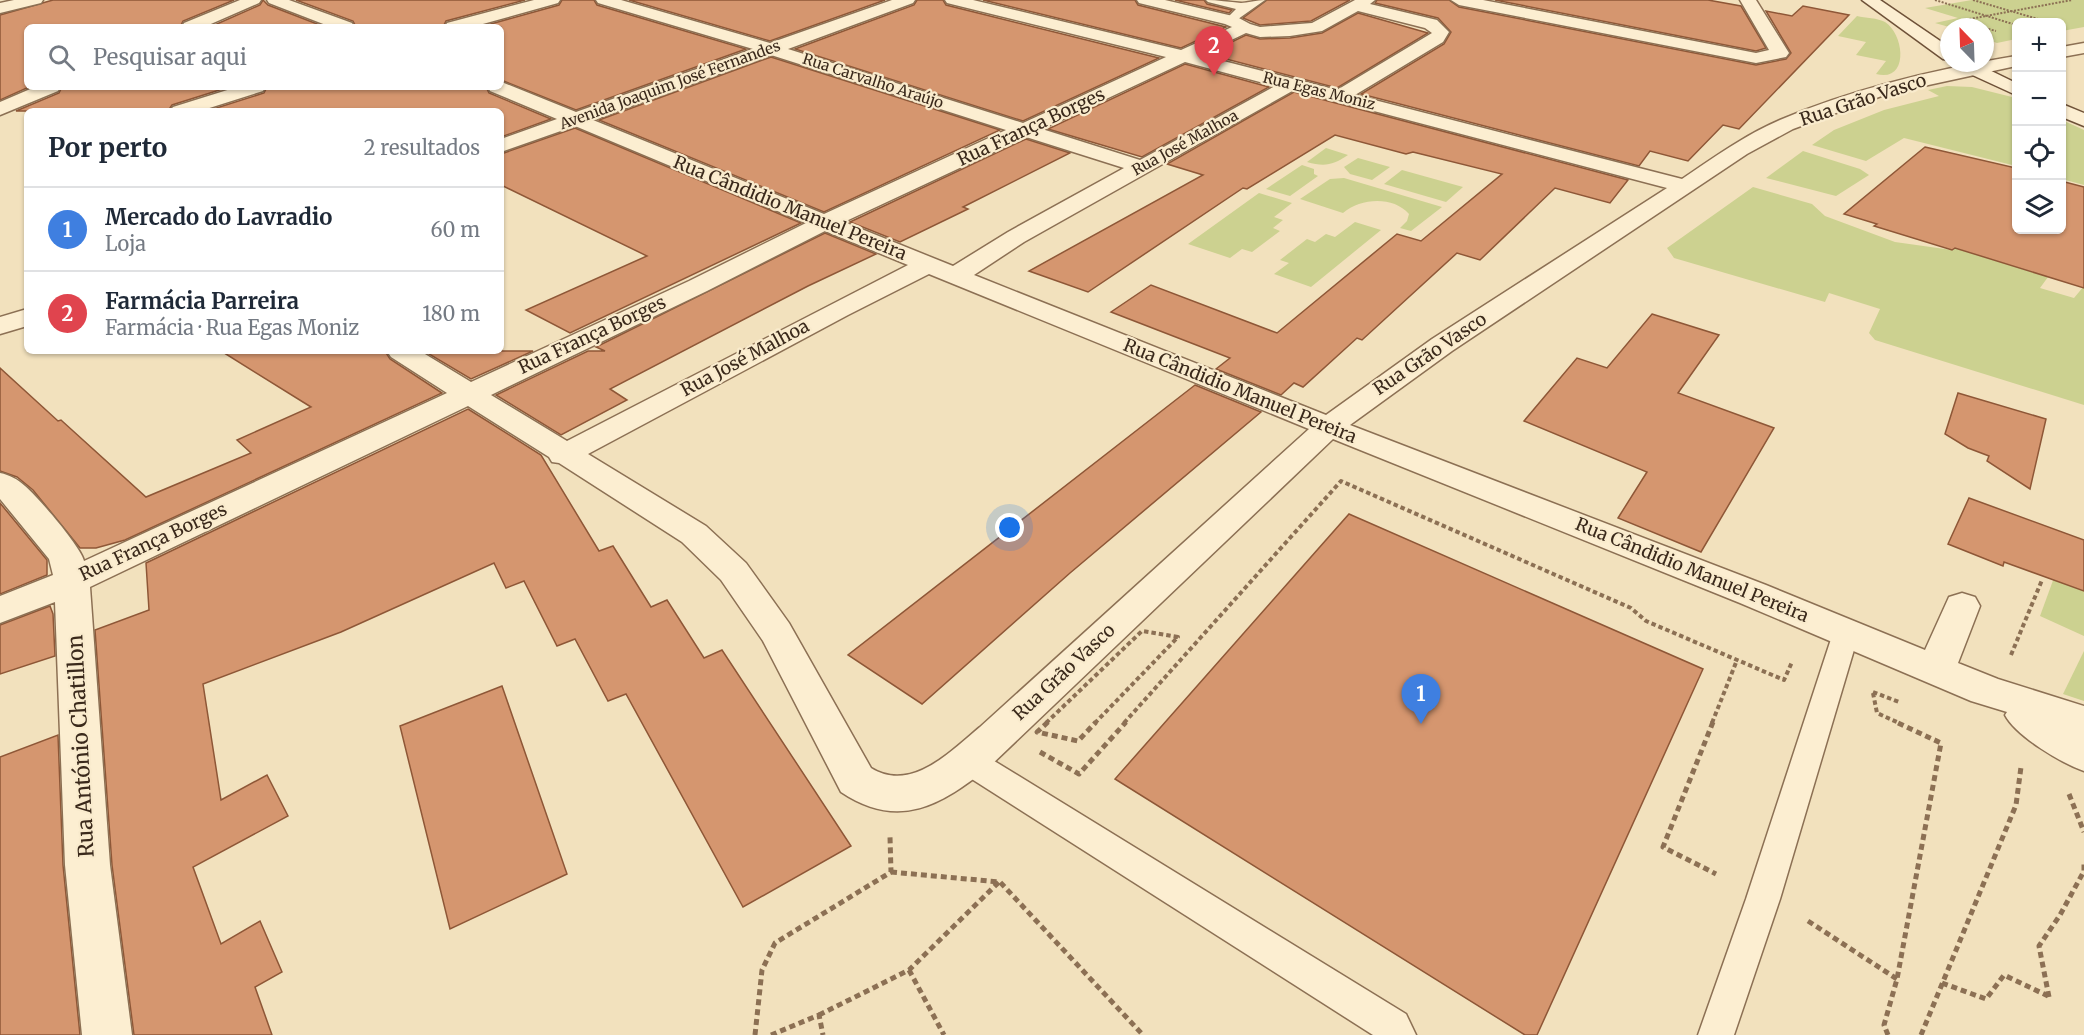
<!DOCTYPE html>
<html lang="pt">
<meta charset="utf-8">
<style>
:root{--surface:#fff;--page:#f6f6f7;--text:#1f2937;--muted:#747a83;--line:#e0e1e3;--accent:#a21e22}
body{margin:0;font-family:Merriweather,serif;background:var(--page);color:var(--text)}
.controls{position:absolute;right:18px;top:18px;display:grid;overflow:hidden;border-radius:9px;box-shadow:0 2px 4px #0004}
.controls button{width:54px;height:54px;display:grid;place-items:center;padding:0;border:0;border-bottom:2px solid var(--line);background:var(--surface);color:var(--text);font:30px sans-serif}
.compass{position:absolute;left:1940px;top:18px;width:54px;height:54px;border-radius:50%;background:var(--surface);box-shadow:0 2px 4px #0004;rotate:337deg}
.you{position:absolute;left:1010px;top:528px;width:21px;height:21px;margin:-15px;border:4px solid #fff;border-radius:50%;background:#1a73e8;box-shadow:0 0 0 9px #1a73e833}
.badge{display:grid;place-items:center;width:39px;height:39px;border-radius:50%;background:var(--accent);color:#fff;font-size:20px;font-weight:700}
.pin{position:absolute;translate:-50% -50px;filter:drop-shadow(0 2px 3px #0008)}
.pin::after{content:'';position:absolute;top:32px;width:21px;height:18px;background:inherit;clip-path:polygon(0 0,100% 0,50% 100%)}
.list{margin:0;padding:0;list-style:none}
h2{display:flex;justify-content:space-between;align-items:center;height:78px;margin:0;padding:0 24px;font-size:26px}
h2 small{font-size:20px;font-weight:400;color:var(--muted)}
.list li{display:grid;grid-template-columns:39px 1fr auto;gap:18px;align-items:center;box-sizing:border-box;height:84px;padding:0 24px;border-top:2px solid var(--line)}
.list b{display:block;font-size:22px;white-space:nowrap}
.list p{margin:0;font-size:20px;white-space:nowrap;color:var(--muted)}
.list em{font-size:20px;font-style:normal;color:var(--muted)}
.icon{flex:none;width:33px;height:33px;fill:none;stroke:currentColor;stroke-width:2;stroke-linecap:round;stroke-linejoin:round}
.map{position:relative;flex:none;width:2084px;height:1035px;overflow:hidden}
.search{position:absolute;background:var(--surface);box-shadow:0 2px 4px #0004;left:24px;top:24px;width:480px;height:66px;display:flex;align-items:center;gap:15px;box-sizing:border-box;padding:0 21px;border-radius:9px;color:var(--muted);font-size:22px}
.panel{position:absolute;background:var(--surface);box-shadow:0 2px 4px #0004;left:24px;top:108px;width:480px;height:246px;border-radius:9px}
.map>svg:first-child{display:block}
</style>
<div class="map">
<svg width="2084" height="1035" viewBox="0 0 2084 1035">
<rect width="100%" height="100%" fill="#f2e1bd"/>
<g fill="#ccd190">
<polygon points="1972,0 2084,0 2084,27 2062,31 2062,22 2016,22 2016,39 1997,43 1985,39 1985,27 1949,27 1935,23 1958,18 1925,8"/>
<path d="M1857,16C1865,18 1878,18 1885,22C1905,35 1909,83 1876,74L1886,61L1856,55L1866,42L1838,36Z"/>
<polygon points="1947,86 1972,87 2016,98 2016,166 1904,138 1866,161 1812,145 1834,130 1884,110 1939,96 1928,90"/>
<polygon points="2062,120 2084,130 2084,185 2062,179"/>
<path d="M1326,148L1348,155C1333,165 1325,167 1307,162Z"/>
<polygon points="1803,151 1860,169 1869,175 1836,196 1766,178"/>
<polygon points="1358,158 1390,167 1372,180 1350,174 1344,167"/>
<polygon points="1302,165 1314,169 1314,174 1318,176 1290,196 1266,189"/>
<polygon points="1402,170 1463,187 1446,202 1384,184"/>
<path d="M1344,178L1442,207L1411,231L1400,228L1407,221L1409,214C1393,196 1361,198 1343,213L1300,199L1330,179Z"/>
<polygon points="1753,187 1812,204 1825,216 1895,242 1952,250 1955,248 2048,277 2040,288 2074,298 2084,286 2084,405 1875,340 1869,333 1880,309 1829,293 1825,302 1674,258 1667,248"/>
<polygon points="1259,193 1292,203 1274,217 1283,220 1273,228 1280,231 1252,252 1242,249 1230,258 1188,244"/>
<polygon points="1355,222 1381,230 1311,287 1274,274 1289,263 1280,260 1307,239 1315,242 1326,234 1335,237"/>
<polygon points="2055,575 2084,591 2084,636 2040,616"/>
<polygon points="2084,651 2084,701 2063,694"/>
</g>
<g fill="#d5966f" stroke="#8e5737" stroke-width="1.5">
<polygon points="53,0 234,0 183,21 180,27 27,27 27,87 29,87 0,100 0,15"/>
<polygon points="263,0 268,5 325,27 210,27 260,5"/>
<polygon points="296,0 525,0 446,21 443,27 356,27 353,21"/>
<polygon points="562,0 594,0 597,5 746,49 576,110 501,80 501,27 480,27 559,5"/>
<polygon points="629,0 885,0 770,41"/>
<polygon points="917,0 943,0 946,5 1159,58 1023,121 795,49 914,5"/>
<polygon points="983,0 1135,0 1138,5 1226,27 1181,48"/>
<polygon points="1175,0 1204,0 1207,4 1232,10 1229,13"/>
<polygon points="1267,0 1350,0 1311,21 1260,25 1243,18"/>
<polygon points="1377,0 1449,0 1459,7 1756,65 1786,59 1791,53 1766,11 1792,16 1803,6 1849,15 1739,129 1723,125 1688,161 1650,151 1639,166 1361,94 1444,44 1451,32 1438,18 1375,3"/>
<polygon points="1495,0 1708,0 1741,6 1766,48 1756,51"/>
<polygon points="1358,13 1428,33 1337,88 1207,54 1246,35 1260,39 1290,38 1322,33"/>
<polygon points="771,57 1000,130 824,212 599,120"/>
<polygon points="1185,64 1269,87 1142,157 1048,129"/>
<polygon points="62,87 229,87 172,105 168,111 16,111 59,93"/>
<polygon points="267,87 486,87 489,93 551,119 501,137 501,111 207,111 264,93"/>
<polygon points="1294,92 1628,180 1610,203 1555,188 1480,260 1457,253 1362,340 1357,338 1303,387 1294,383 1281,395 1216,369 1230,358 1111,312 1151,285 1277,333 1397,234 1421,241 1502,174 1413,152 1406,154 1335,135 1247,189 1243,188 1088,292 1029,271 1203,175 1167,164"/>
<polygon points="575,128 801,223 570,333 526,310 647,256 501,185 501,154"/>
<polygon points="1026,139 1070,153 963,207 968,209 900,242 850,222"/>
<polygon points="1925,147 2016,168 2016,230 2061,230 2061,181 2084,187 2084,288 1955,248 1952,250 1874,226 1877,224 1844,214"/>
<polygon points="825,233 876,254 808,286 610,389 627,400 561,435 496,395 588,351 605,351 596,347"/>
<polygon points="1652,314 1719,335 1678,393 1774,428 1701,552 1618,518 1647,472 1524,421 1577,358 1607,368"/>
<polygon points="221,351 385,351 390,359 442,393 125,540 96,548 80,548 33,490 17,477 0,471 0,368 58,421 61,420 146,497 251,453 237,440 311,407"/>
<polygon points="424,351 533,351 471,379"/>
<polygon points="1195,385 1261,412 1070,573 922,704 848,655"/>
<polygon points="1958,393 2046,419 2030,489 1987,461 1989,456 1968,448 1945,434"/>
<polygon points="468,409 541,455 599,551 613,546 651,607 667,600 704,658 722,650 851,846 743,907 626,694 608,701 575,639 557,646 524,581 506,588 494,563 341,632 203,684 221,800 267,775 288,816 193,867 221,944 260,921 282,972 255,987 272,1035 134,1035 112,865 95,630 149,610 146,563"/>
<polygon points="1969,498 2084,540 2084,591 2004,562 2003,566 1948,544"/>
<polygon points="0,503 47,560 47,575 0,594"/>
<polygon points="1349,514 1703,669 1537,1035 1525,1035 1115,779"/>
<polygon points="50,606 53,614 55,656 0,674 0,625"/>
<polygon points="502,686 567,874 450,929 400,726"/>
<polygon points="58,735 63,865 80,1035 0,1035 0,757"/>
</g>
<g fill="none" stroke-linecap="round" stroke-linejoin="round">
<defs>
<g id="lane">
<path d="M1206,0C1218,0 1229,2 1241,3C1247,3 1257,0 1265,0L1231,24L1225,20L1236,9L1208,2Z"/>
<polygon points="1846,623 1855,626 1859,633 1780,899 1734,1035 1698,1035 1746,899 1833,633 1837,626"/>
<polygon points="967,748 978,751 1406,1014 1416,1035 1373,1035 956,769 952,760 956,751"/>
</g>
<g id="street">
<polygon points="14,0 43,0 41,3 0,13 0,3"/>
<polygon points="240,0 261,0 259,3 204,27 182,27 184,23"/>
<polygon points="267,0 289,0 352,23 354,27 331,27 269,3"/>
<polygon points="534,0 560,0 558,3 472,27 445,27 447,23"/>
<path d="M596,0H621L770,43L892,0H915L913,3L788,49L1023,123L1166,57L947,3L945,0H973L1181,50L1232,27L1225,24L1139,3L1137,0H1165L1237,17L1250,24L1260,27L1312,23L1355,0H1375L1370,4L1437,20L1449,32L1443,42L1355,95L1682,179C1713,158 1745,135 1780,120C1855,88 1937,69 2016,56V66L1887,94L1793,129L1747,154L1452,351L1350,425L1766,585L1925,650L1949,597L1962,593L1975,597L1980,606L1958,663L1998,679L2084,706V771C2061,763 2016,736 2005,715L2007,712L1971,701L1740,603L1333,439L989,767C941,805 899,831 841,792L763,641L721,580L682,542L559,463L552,462L549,457L468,406L90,587L110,865L132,1035H82L65,865L55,602L0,623V596L53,575L49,559L0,499V473C10,475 17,479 25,486C38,497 81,547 84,561L447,393L391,357L387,351H420L471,382L689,281L806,223L575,126L501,152V139L557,119L490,91L488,87H501V82L504,83L576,112L753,49L598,3ZM1358,11L1425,28L1432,33L1337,90L1200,55L1246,33L1260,37L1290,36L1322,31ZM771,55L1006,130L824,214L593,120ZM1185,62L1275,86L1140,160L1042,129ZM1294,90L1667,188L1432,339L1326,415L974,275L1024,242ZM1026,137L1124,168L1008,232L953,266L844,222ZM825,231L908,265L567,441L491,395L707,291ZM929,274L1309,429L980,727C950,752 911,793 871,768L789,623L746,563L706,526L588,454L848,315Z"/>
<polygon points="1451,0 1483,0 1756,53 1769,50 1740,0 1756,0 1789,53 1786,57 1756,63 1459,5"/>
<polygon points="2084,43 2084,53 2062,57 2062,47"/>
<polygon points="35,87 60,87 58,91 0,115 0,102"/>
<polygon points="237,87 265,87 263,91 200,111 170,111 173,107"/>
<polygon points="27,309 27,326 0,334 0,317"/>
</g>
<g id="secondary">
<polygon points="1862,0 1880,0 1949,47 1949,60 1943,59"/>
<polygon points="1952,63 1975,63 2016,83 2016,95 1955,67"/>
<polygon points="2062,104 2084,113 2084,126 2062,117"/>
</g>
</defs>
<use href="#lane" stroke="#8c7054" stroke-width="3"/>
<use href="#street" stroke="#8c7054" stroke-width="3"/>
<use href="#secondary" stroke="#6e5138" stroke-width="3"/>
<g stroke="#8c7054" stroke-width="2" stroke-dasharray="2 1.5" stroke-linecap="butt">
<polyline points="1935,0 2016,25"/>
<polyline points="1973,0 2048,22"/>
<polyline points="1959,21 2072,0"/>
<polyline points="1962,21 1982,27"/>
<polyline points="1985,28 1996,31"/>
</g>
<g stroke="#8c7054" stroke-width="4" stroke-dasharray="4.5 3" stroke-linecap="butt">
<polyline points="2011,655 2042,580"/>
<polyline points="1873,692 1899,702"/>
<polyline points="1873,693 1877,713 1899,723"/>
<polyline points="1046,723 1142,631 1178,637 1095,723"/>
<polyline points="1124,723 1341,481 1631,608 1646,621 1784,680 1792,662"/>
<polyline points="1712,723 1737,660"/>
</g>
<g stroke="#8c7054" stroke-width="5" stroke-dasharray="6 4" stroke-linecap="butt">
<polyline points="1048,722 1037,732 1078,741 1096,722"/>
<polyline points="1713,722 1663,847 1716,874"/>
<polyline points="1040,752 1079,774 1126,722"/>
<polyline points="2069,794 2084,832"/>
<polyline points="891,872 1000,882 1143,1035"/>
<polyline points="1808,921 1897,979"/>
<polyline points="909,970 944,1035"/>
<polyline points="1942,983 1986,999 2004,975 2048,996"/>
<polyline points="2049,997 2039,946 2060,915 2084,871 2084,864"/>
<polyline points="819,1015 909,970 999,882"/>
<polyline points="755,1035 762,970 775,943 891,872 890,837"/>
<polyline points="771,1035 819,1015 823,1035"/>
<polyline points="1888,1035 1884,1025 1897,979 1941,743 1896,722"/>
<polyline points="1921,1035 2016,805 2021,767"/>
</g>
<use href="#lane" fill="#fceed1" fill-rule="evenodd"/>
<use href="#street" fill="#fceed1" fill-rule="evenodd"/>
<use href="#secondary" fill="#fceed1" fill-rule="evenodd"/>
</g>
<g text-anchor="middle" stroke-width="4.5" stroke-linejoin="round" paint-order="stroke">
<g font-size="15" fill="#3a291b" stroke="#f9ebcd">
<text transform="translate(873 81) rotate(18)" y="5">Rua Carvalho Araújo</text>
<text transform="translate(670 85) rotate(-20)" y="5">Avenida Joaquim José Fernandes</text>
<text transform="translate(1319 91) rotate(14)" y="5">Rua Egas Moniz</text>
<text transform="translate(1185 143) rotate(-29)" y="5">Rua José Malhoa</text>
</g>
<g font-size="18" fill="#3a291b" stroke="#f9ebcd">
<text transform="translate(1863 100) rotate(-18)" y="6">Rua Grão Vasco</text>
<text transform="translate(1031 127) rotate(-25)" y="6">Rua França Borges</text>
<text transform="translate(790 208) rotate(22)" y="6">Rua Cândidio Manuel Pereira</text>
<text transform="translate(592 335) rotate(-25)" y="6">Rua França Borges</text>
<text transform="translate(1430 354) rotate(-34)" y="6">Rua Grão Vasco</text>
<text transform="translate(745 358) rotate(-28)" y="6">Rua José Malhoa</text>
<text transform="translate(1240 391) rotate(22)" y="6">Rua Cândidio Manuel Pereira</text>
<text transform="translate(153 542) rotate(-25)" y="6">Rua França Borges</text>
<text transform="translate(1692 570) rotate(22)" y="6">Rua Cândidio Manuel Pereira</text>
<text transform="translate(1064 672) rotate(-43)" y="6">Rua Grão Vasco</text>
</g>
<g font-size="21" fill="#3a291b" stroke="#f9ebcd">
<text transform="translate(81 746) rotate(-93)" y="7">Rua António Chatillon</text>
</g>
</g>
</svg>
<div class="controls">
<button>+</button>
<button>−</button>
<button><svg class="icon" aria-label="locate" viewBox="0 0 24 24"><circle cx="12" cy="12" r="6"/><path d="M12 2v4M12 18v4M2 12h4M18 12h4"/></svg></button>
<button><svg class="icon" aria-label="layers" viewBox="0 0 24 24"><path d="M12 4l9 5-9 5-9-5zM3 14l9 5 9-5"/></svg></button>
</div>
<svg class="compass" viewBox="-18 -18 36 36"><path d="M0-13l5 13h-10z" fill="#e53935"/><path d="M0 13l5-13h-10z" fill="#747a83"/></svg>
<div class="you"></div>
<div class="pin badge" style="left:1421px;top:724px;background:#3f7fe0">1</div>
<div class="pin badge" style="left:1214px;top:76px;background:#e0444e">2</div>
<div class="search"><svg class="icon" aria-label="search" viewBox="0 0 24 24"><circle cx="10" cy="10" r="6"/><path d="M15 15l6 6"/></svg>Pesquisar aqui</div>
<section class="panel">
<h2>Por perto<small>2 resultados</small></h2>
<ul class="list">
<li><span class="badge" style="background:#3f7fe0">1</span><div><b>Mercado do Lavradio</b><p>Loja</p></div><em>60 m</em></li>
<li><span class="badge" style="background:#e0444e">2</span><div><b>Farmácia Parreira</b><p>Farmácia · Rua Egas Moniz</p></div><em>180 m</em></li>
</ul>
</section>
</div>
